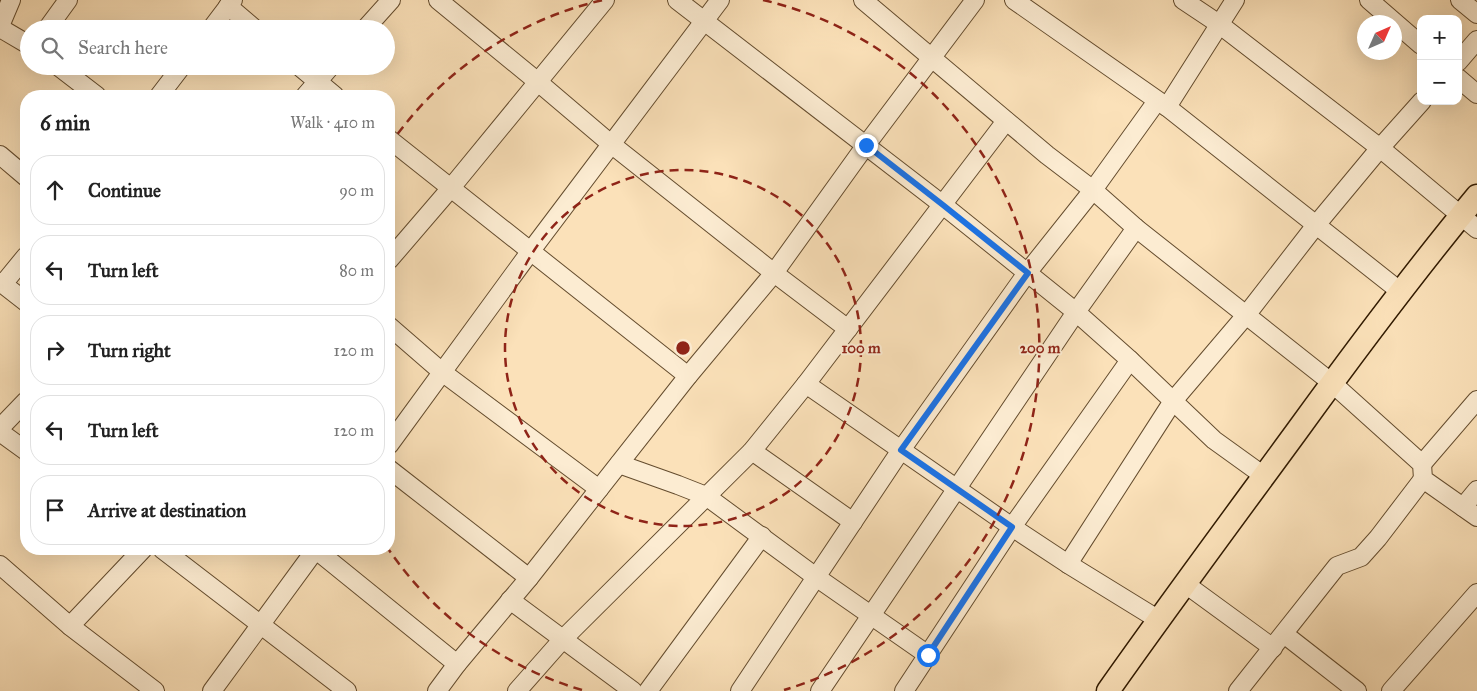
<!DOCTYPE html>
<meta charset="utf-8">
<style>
:root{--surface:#fff;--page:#f6f6f6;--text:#222;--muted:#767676;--line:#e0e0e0}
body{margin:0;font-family:"IM FELL Great Primer",serif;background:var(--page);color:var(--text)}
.controls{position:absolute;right:15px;top:15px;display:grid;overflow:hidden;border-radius:10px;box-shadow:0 5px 20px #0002}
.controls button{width:45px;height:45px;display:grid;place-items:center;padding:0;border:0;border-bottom:1px solid var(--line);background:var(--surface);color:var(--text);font:25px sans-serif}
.compass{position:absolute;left:1357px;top:15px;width:45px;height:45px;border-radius:50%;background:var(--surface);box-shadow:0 5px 20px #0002;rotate:45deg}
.stop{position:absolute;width:15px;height:15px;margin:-11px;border:4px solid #1a73e8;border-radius:50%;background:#fff}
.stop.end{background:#1a73e8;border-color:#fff;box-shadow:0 1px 5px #0008}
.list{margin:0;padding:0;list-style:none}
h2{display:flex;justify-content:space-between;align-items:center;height:65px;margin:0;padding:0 20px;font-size:21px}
h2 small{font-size:16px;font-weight:400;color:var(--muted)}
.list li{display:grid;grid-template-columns:32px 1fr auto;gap:15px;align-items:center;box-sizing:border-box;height:70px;margin:0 10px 10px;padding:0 10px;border:1px solid var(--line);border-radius:20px}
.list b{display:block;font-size:19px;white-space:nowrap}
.list em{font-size:16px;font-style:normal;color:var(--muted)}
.icon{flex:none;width:28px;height:28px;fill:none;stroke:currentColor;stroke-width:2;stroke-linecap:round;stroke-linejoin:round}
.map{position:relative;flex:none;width:1477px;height:691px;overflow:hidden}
.search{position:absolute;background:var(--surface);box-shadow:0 5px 20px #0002;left:20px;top:20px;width:375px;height:55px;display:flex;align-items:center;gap:12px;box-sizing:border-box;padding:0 18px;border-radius:28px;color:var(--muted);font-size:19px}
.panel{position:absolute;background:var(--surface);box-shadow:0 5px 20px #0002;left:20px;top:90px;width:375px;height:465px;border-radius:20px}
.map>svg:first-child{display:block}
</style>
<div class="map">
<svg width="1477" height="691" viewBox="0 0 1477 691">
<rect width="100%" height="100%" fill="#fbe1b9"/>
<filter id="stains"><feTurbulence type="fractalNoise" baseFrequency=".004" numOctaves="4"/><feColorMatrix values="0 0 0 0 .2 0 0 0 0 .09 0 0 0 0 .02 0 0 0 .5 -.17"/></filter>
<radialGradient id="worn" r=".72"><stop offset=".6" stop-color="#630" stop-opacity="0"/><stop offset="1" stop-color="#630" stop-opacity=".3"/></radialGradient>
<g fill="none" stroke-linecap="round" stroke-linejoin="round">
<defs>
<g id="minor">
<polyline points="438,0 538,82 611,144 774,273 848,329"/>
<polyline points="677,0 943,205 1076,312 1130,360 1214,440 1264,476"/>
<polyline points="863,0 1047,155 1093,190 1136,228 1332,383 1422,464 1423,479 1477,517"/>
<polyline points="1014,0 1167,107 1401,292"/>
<polyline points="1183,0 1219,24 1380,148 1477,229"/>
<polyline points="1369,0 1421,45"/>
<polyline points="1460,0 1477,14"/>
<polyline points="228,6 255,29"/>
<polyline points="0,26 11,0"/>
<polyline points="0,28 29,45"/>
<polyline points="47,29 68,0"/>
<polyline points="211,29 233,0"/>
<polyline points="365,29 391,0"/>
<polyline points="1458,62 1477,40"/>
<polyline points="58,66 97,96"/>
<polyline points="299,66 335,96"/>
<polyline points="1458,78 1477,94"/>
<polyline points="159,96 182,66"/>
<polyline points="305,96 331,66"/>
<polyline points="1167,107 1235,0"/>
<polyline points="389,139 688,376"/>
<polyline points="0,155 26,177"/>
<polyline points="389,260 450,189 605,0"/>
<polyline points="0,282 26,302"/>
<polyline points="3,284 26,256"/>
<polyline points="389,326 442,372 599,489"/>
<polyline points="806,384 1012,527 1068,564 1159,620"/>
<polyline points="0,428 26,401"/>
<polyline points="0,432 26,451"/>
<polyline points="389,445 530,252 720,0"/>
<polyline points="752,451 853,522"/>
<polyline points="619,464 678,485 706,496 816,577 928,655"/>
<polyline points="1422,464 1477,400"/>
<polyline points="389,469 529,578"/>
<polyline points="1463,507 1477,490"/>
<polyline points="162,549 347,691"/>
<polyline points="315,549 457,664"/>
<polyline points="1068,564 1173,401 1247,314 1316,225 1380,148 1422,101"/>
<polyline points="0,565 70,626 155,691"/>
<polyline points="1184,583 1273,648"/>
<polyline points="510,600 633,691"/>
<polyline points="70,626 143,549"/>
<polyline points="1284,634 1357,691"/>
<polyline points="212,691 316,549"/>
<polyline points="437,691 457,664 529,578 688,376 774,273 866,145 975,0"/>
<polyline points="517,691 562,640 752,451 806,384 1006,121"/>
<polyline points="648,691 762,536"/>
<polyline points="740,691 901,450 1027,273 1093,190 1157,101"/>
<polyline points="820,691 1076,312 1136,228"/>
<polyline points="904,691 1012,527 1130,360"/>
<polyline points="1238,691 1337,566 1361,557 1378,538 1423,479"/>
<polyline points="1391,691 1477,593"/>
</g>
<path id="major" d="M1108,691C1170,603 1234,517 1297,431C1355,351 1414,272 1477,196"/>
</defs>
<use href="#minor" stroke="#644c2e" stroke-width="20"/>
<use href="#major" stroke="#311a00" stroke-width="25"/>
<use href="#minor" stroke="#fcecd2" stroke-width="18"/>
<use href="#major" stroke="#fbe1b9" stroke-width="22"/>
</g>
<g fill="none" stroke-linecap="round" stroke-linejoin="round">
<polyline stroke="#1a73e8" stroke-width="6" points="866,145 943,205 1028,273 901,450 1012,527 928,655"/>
</g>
<g fill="none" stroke="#8f2418" stroke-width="2.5" stroke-dasharray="9 6">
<circle cx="683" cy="348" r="178"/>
<path d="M582 690A357 357 0 0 1 389 550M389 146A357 357 0 0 1 603 0M763 0A357 357 0 0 1 784 690"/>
</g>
<circle cx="683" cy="348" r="8" fill="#8f2418" stroke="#fcecd2" stroke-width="2.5"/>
<g font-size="15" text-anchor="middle" font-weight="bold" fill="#8f2418" stroke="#fcecd2" stroke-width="4" stroke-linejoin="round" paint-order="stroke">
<text x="861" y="353">100 m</text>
<text x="1040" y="353">200 m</text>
</g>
<rect width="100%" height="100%" filter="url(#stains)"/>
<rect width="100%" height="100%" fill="url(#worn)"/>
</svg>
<div class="controls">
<button>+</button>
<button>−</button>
</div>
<svg class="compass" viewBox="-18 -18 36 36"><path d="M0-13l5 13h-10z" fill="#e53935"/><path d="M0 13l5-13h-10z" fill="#767676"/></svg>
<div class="stop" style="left:928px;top:655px"></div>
<div class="stop end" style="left:866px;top:145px"></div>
<div class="search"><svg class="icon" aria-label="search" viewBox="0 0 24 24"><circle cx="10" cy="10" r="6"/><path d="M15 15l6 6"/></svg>Search here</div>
<section class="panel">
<h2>6 min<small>Walk · 410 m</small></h2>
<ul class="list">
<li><svg class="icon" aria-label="ahead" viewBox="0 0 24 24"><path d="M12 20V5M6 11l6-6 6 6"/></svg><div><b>Continue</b></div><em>90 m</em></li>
<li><svg class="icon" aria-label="left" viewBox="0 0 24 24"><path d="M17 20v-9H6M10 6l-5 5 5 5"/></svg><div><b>Turn left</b></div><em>80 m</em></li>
<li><svg class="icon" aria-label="right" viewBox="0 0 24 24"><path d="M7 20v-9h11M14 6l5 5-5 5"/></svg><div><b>Turn right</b></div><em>120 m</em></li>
<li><svg class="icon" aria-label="left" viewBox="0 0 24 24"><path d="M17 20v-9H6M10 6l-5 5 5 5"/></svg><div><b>Turn left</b></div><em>120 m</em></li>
<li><svg class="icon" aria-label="arrive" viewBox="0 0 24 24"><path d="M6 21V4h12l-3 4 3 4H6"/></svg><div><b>Arrive at destination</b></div></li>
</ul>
</section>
</div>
